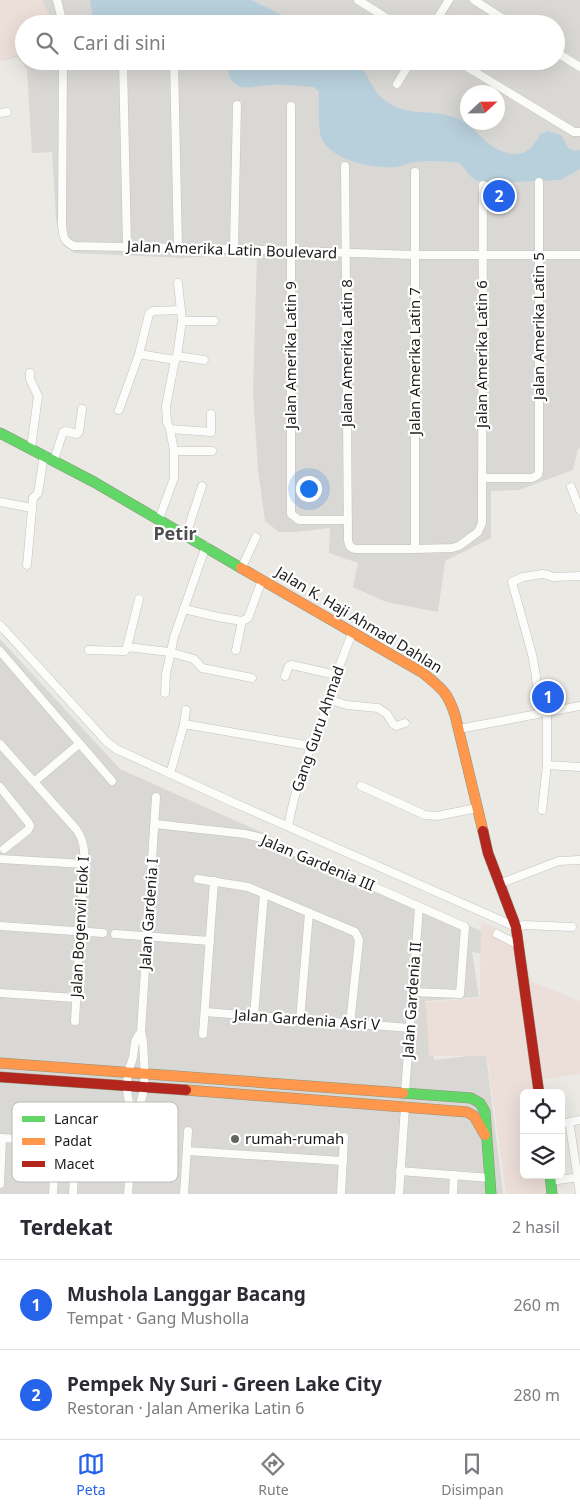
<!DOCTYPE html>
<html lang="id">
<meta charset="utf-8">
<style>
:root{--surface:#fff;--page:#f7f7f7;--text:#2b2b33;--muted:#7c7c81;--line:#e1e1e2;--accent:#2563eb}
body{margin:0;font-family:"Noto Sans",sans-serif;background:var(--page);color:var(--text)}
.controls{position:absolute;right:15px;bottom:15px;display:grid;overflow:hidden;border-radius:8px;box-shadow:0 5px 20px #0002}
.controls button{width:45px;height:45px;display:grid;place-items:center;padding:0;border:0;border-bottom:1px solid var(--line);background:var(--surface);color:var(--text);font:25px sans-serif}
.compass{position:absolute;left:460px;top:85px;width:45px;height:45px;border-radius:50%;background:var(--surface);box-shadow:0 5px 20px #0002;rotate:68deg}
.you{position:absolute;left:308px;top:488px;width:18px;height:18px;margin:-12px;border:4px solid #fff;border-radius:50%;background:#1a73e8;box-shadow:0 0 0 8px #1a73e833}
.badge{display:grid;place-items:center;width:32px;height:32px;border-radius:50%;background:var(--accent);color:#fff;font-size:16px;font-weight:700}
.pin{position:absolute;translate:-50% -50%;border:2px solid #fff;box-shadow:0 1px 5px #0006}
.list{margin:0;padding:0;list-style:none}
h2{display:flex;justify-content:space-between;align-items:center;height:65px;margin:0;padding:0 20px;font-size:21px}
h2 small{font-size:16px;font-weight:400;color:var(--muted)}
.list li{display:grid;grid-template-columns:32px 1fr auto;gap:15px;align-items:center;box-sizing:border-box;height:90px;padding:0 20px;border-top:1px solid var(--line)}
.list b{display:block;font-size:19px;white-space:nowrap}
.list p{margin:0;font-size:16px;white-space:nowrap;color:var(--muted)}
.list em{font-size:16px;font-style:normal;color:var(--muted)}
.icon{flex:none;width:28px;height:28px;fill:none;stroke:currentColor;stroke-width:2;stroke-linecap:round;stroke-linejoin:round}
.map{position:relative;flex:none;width:580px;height:1194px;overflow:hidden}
.search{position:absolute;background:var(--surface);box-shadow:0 5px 20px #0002;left:15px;right:15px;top:15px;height:55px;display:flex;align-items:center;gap:12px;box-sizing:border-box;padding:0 18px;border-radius:28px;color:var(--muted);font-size:19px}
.sheet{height:245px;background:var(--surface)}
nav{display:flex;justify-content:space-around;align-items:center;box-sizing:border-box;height:70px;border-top:1px solid var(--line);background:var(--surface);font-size:14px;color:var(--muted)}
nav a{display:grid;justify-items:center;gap:2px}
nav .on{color:var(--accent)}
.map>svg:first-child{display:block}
</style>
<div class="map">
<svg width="580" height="1194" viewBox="0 0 580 1194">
<rect width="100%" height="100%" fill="#eae9e4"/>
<g fill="#d9d8d5" fill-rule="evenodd">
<path d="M0,0H580V448L578,449L573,470L519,490L491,491V538L445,561L438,612L386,602L353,587L358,563L329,553L330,528L296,532H279L265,521L258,469L253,394L257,253L183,258L74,253L62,244L56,218L52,152L32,153L27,69L17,57L0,61ZM24,24H556V61H24ZM468,92H498V122H468Z"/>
<polygon points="0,639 120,769 499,939 493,956 472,952 479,997 425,1001 434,1060 486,1054 503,1194 0,1194"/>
</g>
<g fill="#ecded9">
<polygon points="0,0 42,0 54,24 24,24 24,53 0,61"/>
<polygon points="481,922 521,940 532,982 580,1001 580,1074 538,1080 540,1093 524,1093 524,1175 555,1175 558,1194 506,1194 487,1056 429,1056 426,1002 480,998"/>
</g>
<g fill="#b8d0dc">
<polygon points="90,0 251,0 286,17 294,24 96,24 93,19"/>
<path d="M227,61H356C368,72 372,92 386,101C408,117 428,109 450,116C453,117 457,118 461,120C474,127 483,142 497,149C517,159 531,154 540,134L548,131L561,135L568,148L575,151L580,150V169L560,180L494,183L477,181L471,177L460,163C443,161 426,160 410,163C405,164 400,167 395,167C374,169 329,160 321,137C318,127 319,103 319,91L313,87C299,86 284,84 269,85C260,85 246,90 238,86C229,82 227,69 227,61Z"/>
</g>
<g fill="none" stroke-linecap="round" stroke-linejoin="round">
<defs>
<g id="street">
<polyline points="57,0 63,24"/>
<polyline points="358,0 396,24"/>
<polyline points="474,0 511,24"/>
<polyline points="434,24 449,0"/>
<polyline points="556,52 580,67"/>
<path d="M63,61L62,224C63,236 63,241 74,246L234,249L414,255H580"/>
<polyline points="123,61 127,247"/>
<polyline points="174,61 178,249"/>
<polyline points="457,61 574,132 580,132"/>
<polyline points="397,84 411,61"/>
<polyline points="291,106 291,514 299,520 348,520"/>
<polyline points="0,113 7,112"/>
<path d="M345,166L348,540C349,546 350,548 356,549H415L452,548L459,546L478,532L482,523L483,185"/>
<polyline points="415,172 415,549"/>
<polyline points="234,249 237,105"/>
<polyline points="182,321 214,321"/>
<polyline points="139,354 149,314 153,311 181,310"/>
<polyline points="177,356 204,360"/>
<polyline points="30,373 30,379 38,396 31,448"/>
<polyline points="119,410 139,354 175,360"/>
<polyline points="170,429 211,432 211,414"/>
<polyline points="174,451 212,451"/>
<polyline points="54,460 63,432 65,431 77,434 79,432 82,409"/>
<polyline points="482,478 532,478 538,475 539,470 539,182"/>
<polyline points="571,487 580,510"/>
<polyline points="0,502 32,508"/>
<polyline points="159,519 174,478 174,451 170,429 167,422 166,406 175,360 177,356 182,321 178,283"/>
<polyline points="186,535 202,486"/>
<polyline points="27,565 33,498 38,493 44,455"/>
<polyline points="242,567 256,537"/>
<polyline points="184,609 218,617 242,621"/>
<polyline points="0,625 107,742 116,749 230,801 516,927 524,925 572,927"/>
<polyline points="127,647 169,652 194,659 202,668 252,678"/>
<polyline points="89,650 125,651 127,647 139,599"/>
<polyline points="236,650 242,621 248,618 262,580"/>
<polyline points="0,651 112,781"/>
<polyline points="285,676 289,666 292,665 336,675"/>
<polyline points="165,693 166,674 174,637 206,546"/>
<polyline points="330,700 347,705 378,708 387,714 393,724 396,726 405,723"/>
<polyline points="539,713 536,676 532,654 512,582 523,577 542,574 548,575 553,577 580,576"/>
<polyline points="184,724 311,746"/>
<polyline points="459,729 580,706"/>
<path d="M0,744L76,829C84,840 85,851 84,864L75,1021"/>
<polyline points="547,765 580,767"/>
<polyline points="170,774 184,724 186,710"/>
<polyline points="34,782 79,744"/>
<polyline points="361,786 425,815 437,816 477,808"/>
<polyline points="0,787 28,822 30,826 28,830 4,849"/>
<polyline points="542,810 547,765 547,712"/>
<polyline points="155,824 245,834 266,839 465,927 460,994 412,992"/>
<polyline points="288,826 294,799 311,746 330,700 336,675 352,633"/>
<polyline points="0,859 84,864"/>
<polyline points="198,879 248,887 355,932 359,940 350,1024"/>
<polyline points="499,884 559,861 580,860"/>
<polyline points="0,926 103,933"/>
<polyline points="115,934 210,941"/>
<polyline points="497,934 519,945"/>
<polyline points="0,993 76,998"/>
<polyline points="205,1012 410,1028"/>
<polyline points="254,1016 264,894"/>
<polyline points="300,1020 309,913"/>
<polyline points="141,1032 156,797"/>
<polyline points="203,1034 214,881"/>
<polyline points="405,1092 419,907"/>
<polyline points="561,1124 580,1120"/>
<polyline points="570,1127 580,1194"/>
<polyline points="0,1138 76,1142"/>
<polyline points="187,1151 343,1161"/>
<polyline points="400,1171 490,1178"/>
<polyline points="551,1181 580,1177"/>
<polyline points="0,1184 2,1138"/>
<polyline points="53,1194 56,1141"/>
<polyline points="73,1194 77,1120"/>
<path d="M128,1194L134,1115C146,1097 145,1079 144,1059C143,1049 144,1041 141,1032C133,1040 135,1047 133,1057C132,1063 129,1067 128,1073C126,1087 127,1102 134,1115"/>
<polyline points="184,1194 188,1131"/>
<polyline points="341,1194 344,1137"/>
<polyline points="399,1194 405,1107"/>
<polyline points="453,1194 454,1175"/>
</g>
<g id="fast">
<polyline points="0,433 94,482 241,568"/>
<polyline points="403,1093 471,1098 480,1103 485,1112 491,1194"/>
<polyline points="550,1175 552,1194"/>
</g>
<g id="slow">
<path d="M241,568L423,673C442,689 447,691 455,715L483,831"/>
<polyline points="0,1063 403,1093"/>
<polyline points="186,1090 467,1112 474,1116 485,1135"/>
</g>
<g id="jam">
<polyline points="483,831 488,853 516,927 539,1093"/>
<polyline points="0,1077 186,1090"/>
</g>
</defs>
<use href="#street" stroke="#c2c2c0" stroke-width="9"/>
<use href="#fast" stroke="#8e937d" stroke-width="11"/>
<use href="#slow" stroke="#8e937d" stroke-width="11"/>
<use href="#jam" stroke="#8e937d" stroke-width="11"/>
<use href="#street" stroke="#fcfcfb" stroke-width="8"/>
<use href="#fast" stroke="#63d668" stroke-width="10"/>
<use href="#slow" stroke="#ff974d" stroke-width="10"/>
<use href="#jam" stroke="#b3261e" stroke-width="10"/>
</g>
<circle fill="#636361" stroke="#fff" stroke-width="2" cx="235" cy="1139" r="5"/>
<g text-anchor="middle" stroke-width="4.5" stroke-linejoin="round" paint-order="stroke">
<g font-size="15" fill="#1b1b1b" stroke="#fff">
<text transform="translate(232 250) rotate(2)" y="5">Jalan Amerika Latin Boulevard</text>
<text transform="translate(539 326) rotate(-90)" y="5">Jalan Amerika Latin 5</text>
<text transform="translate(347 353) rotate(-90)" y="5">Jalan Amerika Latin 8</text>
<text transform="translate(482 354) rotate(-90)" y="5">Jalan Amerika Latin 6</text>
<text transform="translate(291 355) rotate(-90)" y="5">Jalan Amerika Latin 9</text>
<text transform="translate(415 361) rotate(-90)" y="5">Jalan Amerika Latin 7</text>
<text transform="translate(359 620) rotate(31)" y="5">Jalan K. Haji Ahmad Dahlan</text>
<text transform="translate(318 729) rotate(-71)" y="5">Gang Guru Ahmad</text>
<text transform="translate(318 863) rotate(23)" y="5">Jalan Gardenia III</text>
<text transform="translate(149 914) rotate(-86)" y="5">Jalan Gardenia I</text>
<text transform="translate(80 927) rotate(-87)" y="5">Jalan Bogenvil Elok I</text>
<text transform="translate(412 1000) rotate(-86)" y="5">Jalan Gardenia II</text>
<text transform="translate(307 1020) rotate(4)" y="5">Jalan Gardenia Asri V</text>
</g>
<g font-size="15" fill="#1b1b1b" stroke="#fff" text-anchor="start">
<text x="245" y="1144">rumah-rumah</text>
</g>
<g font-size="18" font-weight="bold" fill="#4e4e4e" stroke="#fff">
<text x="175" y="540">Petir</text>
</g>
</g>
<rect x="12" y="1102" width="166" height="80" rx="8" fill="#fff" stroke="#bbb" stroke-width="1"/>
<rect x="22" y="1116" width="23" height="6" fill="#63d668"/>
<rect x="22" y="1138" width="23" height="7" fill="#ff974d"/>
<rect x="22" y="1161" width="23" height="6" fill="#b3261e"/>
<g font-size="14" fill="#1b1b1b">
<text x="54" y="1124">Lancar</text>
<text x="54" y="1146">Padat</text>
<text x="54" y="1169">Macet</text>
</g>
</svg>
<div class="controls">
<button><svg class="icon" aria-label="locate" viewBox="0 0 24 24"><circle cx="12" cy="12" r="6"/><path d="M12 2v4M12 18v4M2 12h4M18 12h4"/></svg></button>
<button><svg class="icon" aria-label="layers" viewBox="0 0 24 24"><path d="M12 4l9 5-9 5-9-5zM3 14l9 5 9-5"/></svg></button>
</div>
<svg class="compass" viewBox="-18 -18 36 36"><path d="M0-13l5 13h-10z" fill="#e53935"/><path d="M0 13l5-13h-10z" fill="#7c7c81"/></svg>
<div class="you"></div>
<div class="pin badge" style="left:548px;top:697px">1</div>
<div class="pin badge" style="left:499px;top:196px">2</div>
<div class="search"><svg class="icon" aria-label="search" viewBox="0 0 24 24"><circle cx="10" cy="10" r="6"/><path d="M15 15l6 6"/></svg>Cari di sini</div>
</div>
<section class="sheet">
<h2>Terdekat<small>2 hasil</small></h2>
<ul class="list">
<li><span class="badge">1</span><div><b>Mushola Langgar Bacang</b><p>Tempat · Gang Musholla</p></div><em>260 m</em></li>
<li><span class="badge">2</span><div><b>Pempek Ny Suri - Green Lake City</b><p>Restoran · Jalan Amerika Latin 6</p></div><em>280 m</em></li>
</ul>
</section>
<nav>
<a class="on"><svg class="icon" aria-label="map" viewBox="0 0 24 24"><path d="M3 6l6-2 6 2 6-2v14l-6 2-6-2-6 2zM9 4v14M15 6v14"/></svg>Peta</a>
<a><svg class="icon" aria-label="directions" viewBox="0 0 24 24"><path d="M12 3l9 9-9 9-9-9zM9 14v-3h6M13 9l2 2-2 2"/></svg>Rute</a>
<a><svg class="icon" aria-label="saved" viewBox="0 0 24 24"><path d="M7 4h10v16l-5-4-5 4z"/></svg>Disimpan</a>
</nav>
